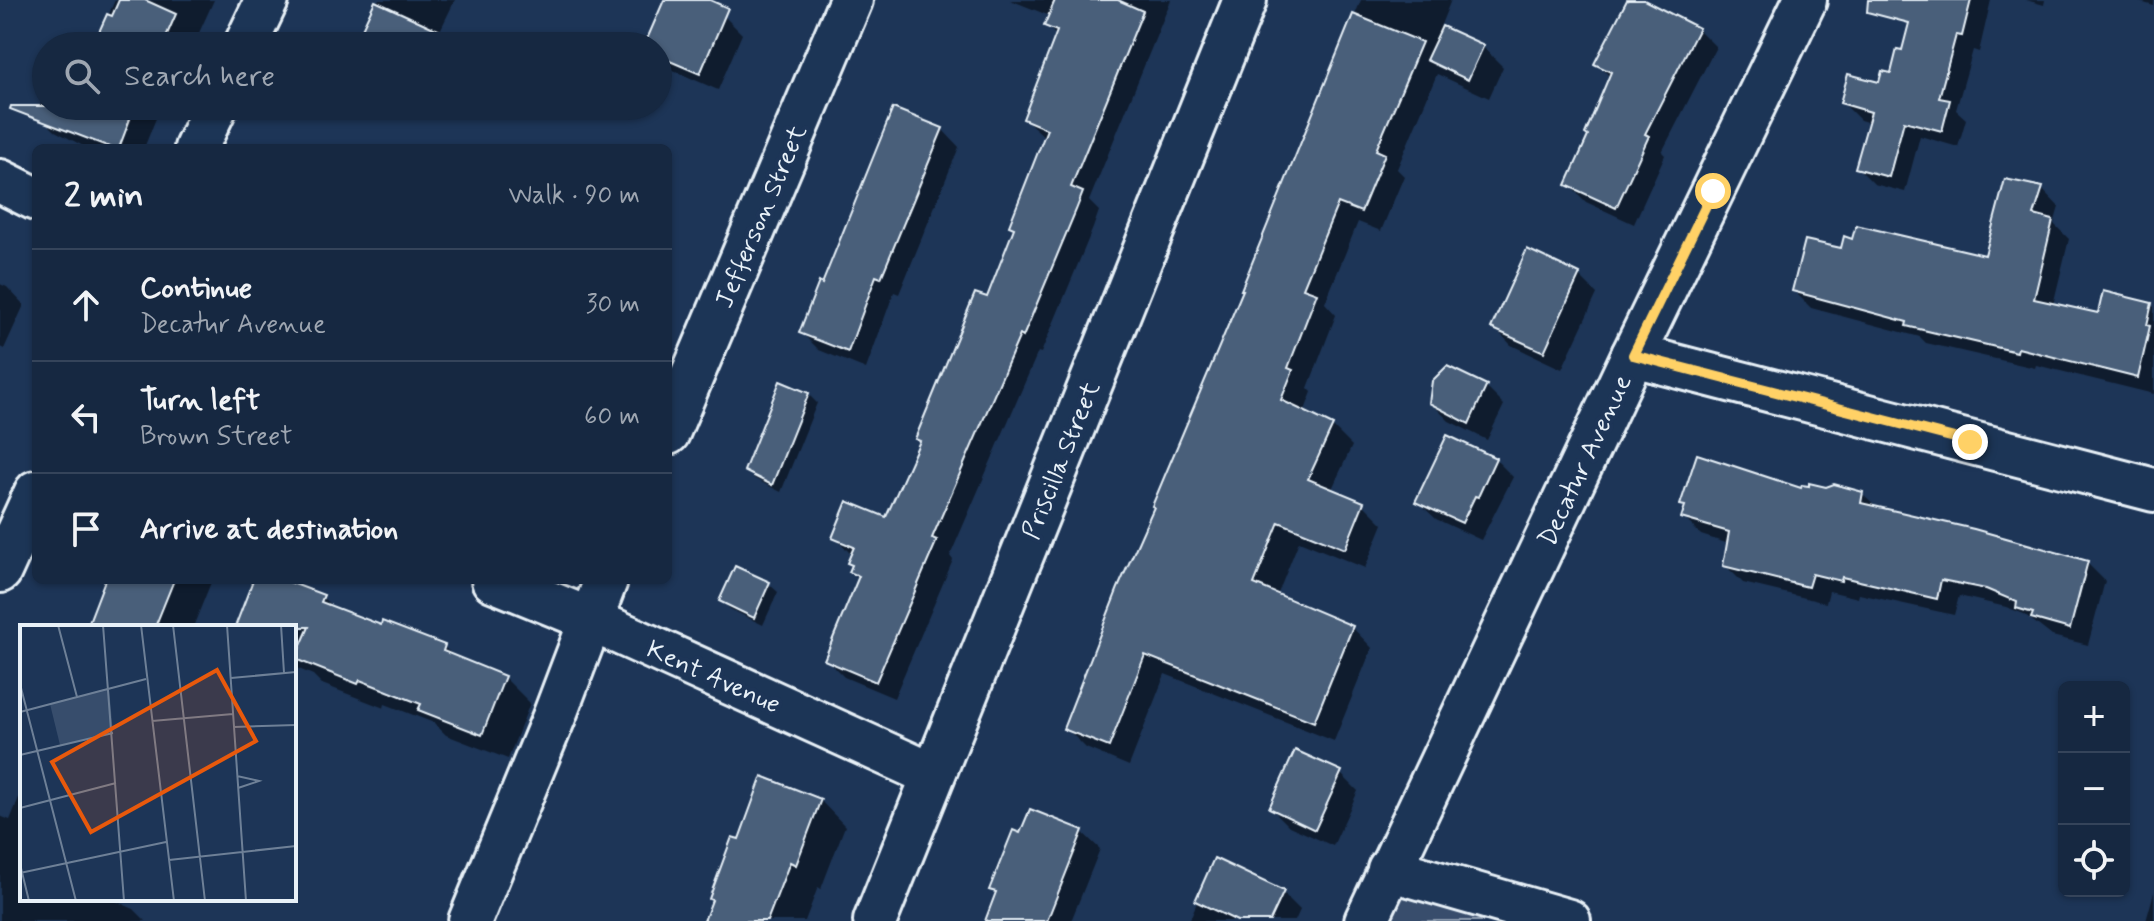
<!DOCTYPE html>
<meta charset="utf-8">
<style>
:root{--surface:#162841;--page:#23344c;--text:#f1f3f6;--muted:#9ea6b1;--line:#35445a}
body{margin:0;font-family:Mynerve,sans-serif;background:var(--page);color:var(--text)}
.controls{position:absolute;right:24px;bottom:24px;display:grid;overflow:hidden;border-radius:12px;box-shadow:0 2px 6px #0004}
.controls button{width:72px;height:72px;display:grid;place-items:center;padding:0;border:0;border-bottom:2px solid var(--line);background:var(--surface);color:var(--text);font:40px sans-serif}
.stop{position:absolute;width:24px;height:24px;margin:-18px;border:6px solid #ffd166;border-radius:50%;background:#fff}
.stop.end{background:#ffd166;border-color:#fff;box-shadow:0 2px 8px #0008}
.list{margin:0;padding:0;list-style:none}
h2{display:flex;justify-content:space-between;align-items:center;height:104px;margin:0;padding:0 32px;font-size:34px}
h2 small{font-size:26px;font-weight:400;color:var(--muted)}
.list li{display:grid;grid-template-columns:52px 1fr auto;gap:24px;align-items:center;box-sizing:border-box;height:112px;padding:0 32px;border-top:2px solid var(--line)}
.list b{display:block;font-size:30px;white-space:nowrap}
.list p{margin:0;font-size:26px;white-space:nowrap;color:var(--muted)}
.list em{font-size:26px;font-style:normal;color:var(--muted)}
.icon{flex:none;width:44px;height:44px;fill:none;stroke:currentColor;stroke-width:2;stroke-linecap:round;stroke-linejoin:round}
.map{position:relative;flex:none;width:2154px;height:921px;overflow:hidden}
.search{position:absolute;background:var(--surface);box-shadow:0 2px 6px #0004;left:32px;top:32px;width:640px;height:88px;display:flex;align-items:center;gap:20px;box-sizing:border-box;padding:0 28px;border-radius:44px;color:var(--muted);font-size:30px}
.panel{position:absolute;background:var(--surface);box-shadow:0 2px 6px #0004;left:32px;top:144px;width:640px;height:440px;border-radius:12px}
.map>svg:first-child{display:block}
</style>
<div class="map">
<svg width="2154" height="921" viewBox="0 0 2154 921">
<rect width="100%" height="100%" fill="#1d3557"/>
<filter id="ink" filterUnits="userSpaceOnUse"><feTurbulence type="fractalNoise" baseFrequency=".0125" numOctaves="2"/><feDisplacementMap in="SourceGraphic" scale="16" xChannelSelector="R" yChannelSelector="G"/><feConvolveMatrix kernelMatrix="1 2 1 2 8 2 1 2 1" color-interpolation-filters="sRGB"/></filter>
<g filter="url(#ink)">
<polygon fill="#374d6c" stroke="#909fb2" stroke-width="2" points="1389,869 1569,921 1366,921"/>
<g fill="#0007">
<polygon points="115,0 214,0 193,46 95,46"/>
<polygon points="378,0 455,0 437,37 445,46 357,46"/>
<polygon points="666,0 687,0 724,16 742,34 718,90 663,66 658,62 658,46 646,46"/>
<polygon points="1010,0 1171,0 1089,201 1099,211 1093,228 1041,353 1038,352 950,556 953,560 894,698 844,677 826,659 860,580 851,572 853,567 849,562 852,555 834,537 887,520 921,443 917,439 988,299 1015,230 1011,226 1046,138 1025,119 1057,36 1046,25 1050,16"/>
<polygon points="1361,0 1451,0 1440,27 1483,47 1503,67 1489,98 1437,74 1397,169 1404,176 1381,231 1358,222 1325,303 1336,315 1308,388 1312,392 1304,413 1332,426 1352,446 1331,491 1363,504 1383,524 1365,568 1299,541 1277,596 1352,627 1372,648 1334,741 1165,674 1129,766 1086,748 1066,728"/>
<polygon points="1629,0 1640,0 1698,29 1716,47 1662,152 1665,155 1634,224 1586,202 1568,184 1590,137 1611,78 1597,63"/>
<polygon points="1916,0 1991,0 1979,52 1973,50 1956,110 1966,119 1958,147 1920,136 1905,192 1874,184 1857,167 1870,123 1860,120 1843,103 1892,76 1904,53"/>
<polygon points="2026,0 2045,0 2044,5"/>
<polygon points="2133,0 2154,0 2154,6"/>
<polygon points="46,91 46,106 161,106 144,148 87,148 55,131 37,113"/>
<polygon points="942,129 959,147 899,294 894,292 866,369 819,350 802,333 823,286"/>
<polygon points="2042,189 2059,207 2054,224 2069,239 2053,305 2099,315 2151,305 2154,307 2154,394 2036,365 2035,368 1926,343 1920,337 1811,308 1794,291 1842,251 1986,257"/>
<polygon points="1579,276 1597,294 1562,369 1511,345 1494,327"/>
<polygon points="0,284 7,287 24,305 4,349 0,347"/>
<polygon points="1486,387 1504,405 1487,440 1449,421 1431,403"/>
<polygon points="808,394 817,403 781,492 755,479 746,470"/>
<polygon points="1495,459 1513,477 1481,540 1436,519 1418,502"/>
<polygon points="1803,490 1862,494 1878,509 2087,563 2105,581 2088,645 2052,636 2024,614 2006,607 1959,596 1954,615 1859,594 1858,598 1829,591 1826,603 1743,583 1725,565 1729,544 1701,535 1683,517 1686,508 1682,505"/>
<polygon points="116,580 212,580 193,627 187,625 186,627 89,627"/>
<polygon points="255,580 278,580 322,597 336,610 444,647 457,659 504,677 530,703 508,759 446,735 434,723 385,704 384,708 322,684 313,675 294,667 294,627 238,627"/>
<polygon points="769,584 778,592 763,625 730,609 721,600"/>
<polygon points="1340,773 1358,791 1333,846 1289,826 1271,808"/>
<polygon points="22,790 22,899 111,899 134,909 146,921 0,921 0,816 10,820"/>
<polygon points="820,800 845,826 821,889 818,887 805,921 705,921 740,842"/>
<polygon points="1082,832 1100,849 1071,921 994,921 997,895 992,889 1022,836"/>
<polygon points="1215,861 1282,892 1300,910 1295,921 1189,921"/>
<polygon points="2154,892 2154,921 2146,921"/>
</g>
<g fill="#495e7a" stroke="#e8f1f8" stroke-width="2">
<polygon points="119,0 145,0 176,14 162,46 100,46 94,43 107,14 112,16"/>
<polygon points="664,0 710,0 728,8 700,74 658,56 658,46 644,46"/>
<polygon points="1055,0 1118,0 1143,11 1071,187 1083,192 1076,210 1023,337 1020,335 932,538 937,540 876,682 824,660 859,576 849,572 852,565 847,563 854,547 832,538 847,501 886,517 920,441 915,439 975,293 987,297 1014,228 1009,226 1047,129 1023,119 1057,31 1044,26"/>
<polygon points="1627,0 1644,0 1699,28 1645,134 1649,136 1616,208 1566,185 1588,136 1585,134 1611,72 1594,64"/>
<polygon points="1868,0 1971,0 1962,36 1956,35 1939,98 1950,100 1942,131 1904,121 1889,177 1855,168 1871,112 1840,103 1848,74 1879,82 1882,71 1891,73 1897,49 1902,50 1909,23 1867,12"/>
<polygon points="375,1 473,46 354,46"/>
<polygon points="1353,14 1422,42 1376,150 1385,154 1361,212 1338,203 1303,288 1317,293 1288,368 1293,370 1281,400 1333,425 1308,479 1364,502 1345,549 1279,522 1254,584 1353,626 1314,722 1145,655 1109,747 1063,729 1118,588 1154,507 1152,506 1243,290 1241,290"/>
<polygon points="1442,26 1484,45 1468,80 1426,60"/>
<polygon points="11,106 123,106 119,115 130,119 119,148 112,148 10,109"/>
<polygon points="893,108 943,128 881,278 876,276 848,352 799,333 819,282 822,284"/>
<polygon points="2005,179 2043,187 2034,215 2053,220 2034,299 2098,313 2103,291 2152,303 2147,325 2150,326 2138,378 2018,348 2017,352 1906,326 1907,322 1792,291 1805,240 1841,248 1844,236 1852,239 1856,225 1985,255"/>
<polygon points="1527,249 1580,274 1544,352 1491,328"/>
<polygon points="1447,366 1487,385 1469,424 1429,403 1432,381"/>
<polygon points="780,381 809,393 772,485 744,471"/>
<polygon points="1447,435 1496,458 1478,497 1475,496 1462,523 1415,502"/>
<polygon points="1697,454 1801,488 1802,485 1809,486 1809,483 1826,487 1834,484 1863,492 1861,503 1974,529 2088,561 2070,629 2031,618 2033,613 2016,608 2017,602 1986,589 1941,580 1937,599 1842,577 1841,581 1812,574 1808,587 1723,566 1729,532 1681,518 1685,506 1680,505"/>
<polygon points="735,566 770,582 754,618 719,601"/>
<polygon points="105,580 174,580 155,627 87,627"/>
<polygon points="253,580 284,580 324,595 321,602 381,625 382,621 445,645 443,651 505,676 482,735 418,710 421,704 360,680 358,684 295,659 309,627 235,627"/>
<polygon points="1295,750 1342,771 1315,830 1269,808"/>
<polygon points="762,776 821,799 796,865 790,862 767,921 704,921 712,900 709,899 732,837 739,839"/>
<polygon points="1030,809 1083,830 1047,921 985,921 996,892 989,890 1013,830 1020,833"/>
<polygon points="1214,858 1284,891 1270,921 1237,921 1195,901"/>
</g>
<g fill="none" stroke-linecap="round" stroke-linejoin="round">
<defs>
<g id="minor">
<polyline points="245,46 267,0"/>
<polyline points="196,148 216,106"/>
<polyline points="0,181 36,199"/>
<polyline points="1633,355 2154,490"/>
<polyline points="668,433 851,0"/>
<polyline points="0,571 36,492"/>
<polyline points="493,580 589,619 933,775"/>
<polyline points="1389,869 1569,921"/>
<polyline points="470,921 554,717 606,580"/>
<polyline points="875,921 1245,0"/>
<polyline points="1366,921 1633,355 1805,0"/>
</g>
</defs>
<use href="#minor" stroke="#e8f1f8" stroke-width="48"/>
<use href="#minor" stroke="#1d3557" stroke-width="42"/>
</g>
</g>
<g fill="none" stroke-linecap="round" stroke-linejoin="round" filter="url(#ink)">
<polyline stroke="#ffd166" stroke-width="10" points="1713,191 1633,355 1970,442"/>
</g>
<g text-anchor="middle" stroke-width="8" stroke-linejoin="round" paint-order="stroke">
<g font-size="26" fill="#e8f1f8" stroke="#1d3557">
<text transform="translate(760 216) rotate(-67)" y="9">Jefferson Street</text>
<text transform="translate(1060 460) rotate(-68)" y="9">Priscilla Street</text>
<text transform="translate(1584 460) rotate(-65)" y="9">Decatur Avenue</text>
<text transform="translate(714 676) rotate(24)" y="9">Kent Avenue</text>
</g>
</g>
<g transform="translate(20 625)">
<rect width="276" height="276" fill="#1d3557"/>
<path d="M89,63L93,108L40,120L30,79Z" fill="#374d6c"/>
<path fill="none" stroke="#6e8097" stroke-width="2" d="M38,0L57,72M83,0L104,276M121,0L154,276M153,0L185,276M207,0L226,276M261,0L264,48M211,53L276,47M0,59L56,276M0,87L126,54M132,96L213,89M214,102L276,100M0,130L93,108M217,151L239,156L218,163M0,183L96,158M149,235L276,221M0,239L9,276M0,248L146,217"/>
<path fill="#e8590c" fill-opacity="0.15" stroke="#e8590c" stroke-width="4" d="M197,45L236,116L71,207L32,137Z"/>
<rect width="276" height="276" fill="none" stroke="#e8f1f8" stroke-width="4"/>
</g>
</svg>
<div class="controls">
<button>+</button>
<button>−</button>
<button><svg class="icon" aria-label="locate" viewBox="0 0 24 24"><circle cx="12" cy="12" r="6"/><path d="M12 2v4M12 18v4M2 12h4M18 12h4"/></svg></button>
</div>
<div class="stop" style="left:1713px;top:191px"></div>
<div class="stop end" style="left:1970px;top:442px"></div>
<div class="search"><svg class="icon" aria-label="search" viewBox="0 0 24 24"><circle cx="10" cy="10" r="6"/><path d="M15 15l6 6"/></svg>Search here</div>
<section class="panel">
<h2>2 min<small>Walk · 90 m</small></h2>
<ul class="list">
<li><svg class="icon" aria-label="ahead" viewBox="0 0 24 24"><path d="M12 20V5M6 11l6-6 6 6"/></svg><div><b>Continue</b><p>Decatur Avenue</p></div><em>30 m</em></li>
<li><svg class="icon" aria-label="left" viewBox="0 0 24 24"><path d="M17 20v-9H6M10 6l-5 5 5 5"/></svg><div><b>Turn left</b><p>Brown Street</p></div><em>60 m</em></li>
<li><svg class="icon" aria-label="arrive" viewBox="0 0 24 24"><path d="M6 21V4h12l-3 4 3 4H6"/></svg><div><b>Arrive at destination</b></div></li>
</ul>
</section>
</div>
